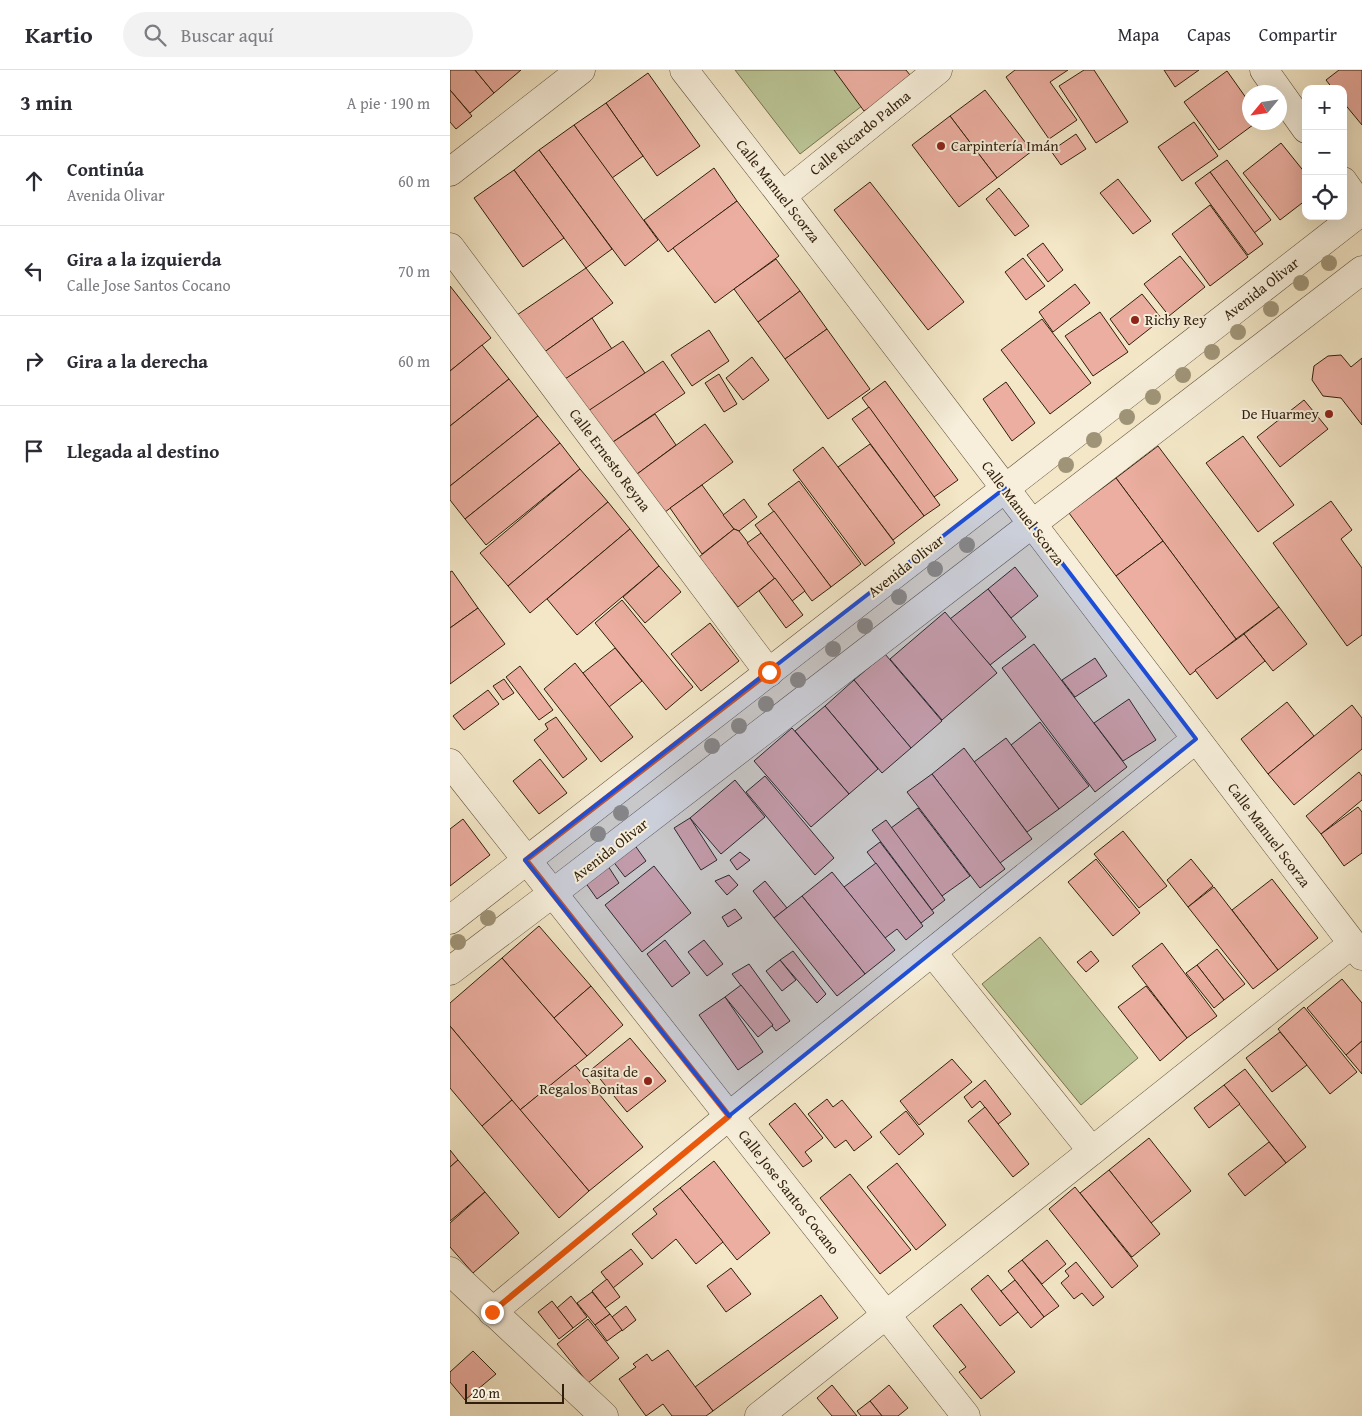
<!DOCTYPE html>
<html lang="es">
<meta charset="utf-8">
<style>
:root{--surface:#fff;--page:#f2f2f3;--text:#2b2b33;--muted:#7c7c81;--line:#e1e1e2}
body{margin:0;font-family:"Gentium Book Plus",serif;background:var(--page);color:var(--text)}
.controls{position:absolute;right:15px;top:15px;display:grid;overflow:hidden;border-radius:10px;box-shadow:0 5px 20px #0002}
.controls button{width:45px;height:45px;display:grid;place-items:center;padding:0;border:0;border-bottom:1px solid var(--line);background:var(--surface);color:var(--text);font:25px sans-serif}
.compass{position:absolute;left:792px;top:15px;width:45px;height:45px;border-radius:50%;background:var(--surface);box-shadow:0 5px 20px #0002;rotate:241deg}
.scale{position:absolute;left:15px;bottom:12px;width:99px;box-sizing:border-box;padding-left:5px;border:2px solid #301f0c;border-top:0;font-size:14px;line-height:18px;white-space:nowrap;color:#301f0c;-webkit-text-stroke:4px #f7efdb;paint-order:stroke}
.stop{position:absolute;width:15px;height:15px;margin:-11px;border:4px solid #ea580c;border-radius:50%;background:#fff}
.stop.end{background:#ea580c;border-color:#fff;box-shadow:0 1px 5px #0008}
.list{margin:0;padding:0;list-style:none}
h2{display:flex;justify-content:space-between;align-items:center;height:65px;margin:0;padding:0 20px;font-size:21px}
h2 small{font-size:16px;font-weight:400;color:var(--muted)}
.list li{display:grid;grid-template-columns:32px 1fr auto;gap:15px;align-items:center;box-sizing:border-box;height:90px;padding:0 20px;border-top:1px solid var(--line)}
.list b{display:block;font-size:19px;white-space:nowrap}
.list p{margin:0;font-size:16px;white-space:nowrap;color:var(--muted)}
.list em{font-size:16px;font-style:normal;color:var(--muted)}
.icon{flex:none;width:28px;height:28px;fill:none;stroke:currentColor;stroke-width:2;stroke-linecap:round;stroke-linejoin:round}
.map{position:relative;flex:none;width:912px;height:1346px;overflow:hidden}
header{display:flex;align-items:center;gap:30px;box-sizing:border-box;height:70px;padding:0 25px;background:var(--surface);border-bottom:1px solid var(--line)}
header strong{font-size:24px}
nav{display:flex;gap:28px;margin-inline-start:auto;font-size:18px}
.search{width:350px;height:45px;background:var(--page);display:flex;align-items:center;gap:12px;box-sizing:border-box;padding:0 18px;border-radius:28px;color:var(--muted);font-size:19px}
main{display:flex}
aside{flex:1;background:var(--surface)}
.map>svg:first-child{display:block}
</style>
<header>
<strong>Kartio</strong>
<div class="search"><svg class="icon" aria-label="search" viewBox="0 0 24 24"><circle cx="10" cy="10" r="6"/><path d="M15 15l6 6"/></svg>Buscar aquí</div>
<nav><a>Mapa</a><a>Capas</a><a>Compartir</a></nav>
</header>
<main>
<aside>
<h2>3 min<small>A pie · 190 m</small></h2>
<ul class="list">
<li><svg class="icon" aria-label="ahead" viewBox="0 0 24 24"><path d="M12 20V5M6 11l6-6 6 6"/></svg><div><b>Continúa</b><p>Avenida Olivar</p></div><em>60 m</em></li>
<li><svg class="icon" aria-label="left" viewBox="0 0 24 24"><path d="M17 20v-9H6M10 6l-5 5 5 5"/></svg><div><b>Gira a la izquierda</b><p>Calle Jose Santos Cocano</p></div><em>70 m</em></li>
<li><svg class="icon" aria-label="right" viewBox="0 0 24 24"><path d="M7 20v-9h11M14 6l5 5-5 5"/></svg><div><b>Gira a la derecha</b></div><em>60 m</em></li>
<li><svg class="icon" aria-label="arrive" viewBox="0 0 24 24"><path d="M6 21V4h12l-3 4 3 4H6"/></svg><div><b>Llegada al destino</b></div></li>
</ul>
</aside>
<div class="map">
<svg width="912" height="1346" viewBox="0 0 912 1346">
<rect width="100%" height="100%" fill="#f3e7c7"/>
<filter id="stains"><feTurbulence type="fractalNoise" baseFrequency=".004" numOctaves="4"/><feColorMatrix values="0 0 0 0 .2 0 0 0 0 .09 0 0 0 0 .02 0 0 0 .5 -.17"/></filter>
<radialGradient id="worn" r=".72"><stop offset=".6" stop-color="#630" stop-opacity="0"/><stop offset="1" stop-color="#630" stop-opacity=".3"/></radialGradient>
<g fill="#bbc596" stroke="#767251">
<polygon points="285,0 393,0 417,32 350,84"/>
<polygon points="590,867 688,988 631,1035 532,914"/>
</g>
<g fill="#ebaea0" stroke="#301f0c">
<polygon points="0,0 25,0 44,23 20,43 0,20"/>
<polygon points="25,0 71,0 44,23"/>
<polygon points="384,0 456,0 464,10 414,41"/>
<polygon points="565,0 618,0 600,12 627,50 599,69 556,7"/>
<polygon points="634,0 644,0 678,52 646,73 609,16"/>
<polygon points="714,0 749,0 725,17"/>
<polygon points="889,0 912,0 912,55 893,32 893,19 883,19 876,10"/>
<polygon points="777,1 799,32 799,52 807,52 769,80 734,32"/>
<polygon points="198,3 250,76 207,106 156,33"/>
<polygon points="0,20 22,46 6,59 0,52"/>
<polygon points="535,20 582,81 547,108 500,46"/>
<polygon points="156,33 193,86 162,108 124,55"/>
<polygon points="500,46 547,108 509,137 462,75"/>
<polygon points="744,52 768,86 732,111 708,77"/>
<polygon points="124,55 208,170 175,196 89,80"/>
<polygon points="626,64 636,79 611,95 601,81"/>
<polygon points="831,73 856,104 856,130 830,150 793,103"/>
<polygon points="89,80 162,179 136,198 64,100"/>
<polygon points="777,90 821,150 804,163 760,102"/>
<polygon points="264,98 287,131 218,182 194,150"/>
<polygon points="64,100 114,168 73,197 24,128"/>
<polygon points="760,102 813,174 798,185 745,113"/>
<polygon points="668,109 701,151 683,164 650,123"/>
<polygon points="420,112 514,232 478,260 384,140"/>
<polygon points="549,118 579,156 565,166 536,129"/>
<polygon points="287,131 329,186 265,233 223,178"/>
<polygon points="760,135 798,187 760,216 722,164"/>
<polygon points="593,173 613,200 598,212 577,185"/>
<polygon points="730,186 755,217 719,246 694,214"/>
<polygon points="573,188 595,216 576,230 555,202"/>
<polygon points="326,189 350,221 308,252 284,219"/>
<polygon points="136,198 163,233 93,283 67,245"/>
<polygon points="625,214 640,233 603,262 589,242"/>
<polygon points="0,216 41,268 0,301"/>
<polygon points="350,221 377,259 335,289 308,252"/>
<polygon points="692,224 712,249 679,275 660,249"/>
<polygon points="650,242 678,282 643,306 615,266"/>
<polygon points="142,248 162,279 112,311 93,283"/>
<polygon points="592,249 641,313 600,344 551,280"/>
<polygon points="377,259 420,319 378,349 335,289"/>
<polygon points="259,260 279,291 242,316 221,285"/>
<polygon points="173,271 195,303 134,345 112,311"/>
<polygon points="32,275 59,309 0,356 0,301"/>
<polygon points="891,285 901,297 912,288 912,355 891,328 873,326 862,310 864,296 878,286"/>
<polygon points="302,287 319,310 293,330 276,308"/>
<polygon points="213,291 235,323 160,374 138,341"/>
<polygon points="269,304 287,334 274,342 255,313"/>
<polygon points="59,309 88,346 0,416 0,356"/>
<polygon points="435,311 508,410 484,427 412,328"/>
<polygon points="556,312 585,353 562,371 533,329"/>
<polygon points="854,330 878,359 830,397 807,367"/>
<polygon points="419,337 490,435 474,446 402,349"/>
<polygon points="205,344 226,375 183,407 160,374"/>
<polygon points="88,346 110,373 15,449 0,430 0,416"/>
<polygon points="255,354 283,392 211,445 183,407"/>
<polygon points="793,366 844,435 808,462 756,393"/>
<polygon points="110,373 130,399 36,475 15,449"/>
<polygon points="420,374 474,446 443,470 388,397"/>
<polygon points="708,376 829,537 786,569 666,408"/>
<polygon points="373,377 445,473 415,496 343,400"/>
<polygon points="130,399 158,432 58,516 30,483"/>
<polygon points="666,408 713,471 666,506 619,443"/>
<polygon points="349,411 411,494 381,517 318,434"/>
<polygon points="252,415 284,459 252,484 220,438"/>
<polygon points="294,429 307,447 289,461 284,459 273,445"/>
<polygon points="881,431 902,460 891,469 912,498 912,565 897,576 823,473"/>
<polygon points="158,432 180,459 80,543 58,516"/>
<polygon points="324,441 381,517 362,531 305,455"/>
<polygon points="180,459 209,496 127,565 97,529"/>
<polygon points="284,459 289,461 325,508 288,537 249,487"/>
<polygon points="311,463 355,521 342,531 297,473"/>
<polygon points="713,471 786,569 740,605 666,506"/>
<polygon points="209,496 231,522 195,553 173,527"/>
<polygon points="565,497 588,526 561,548 538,519"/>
<polygon points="2,501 28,538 0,558 0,502"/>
<polygon points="325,508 353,545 336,558 309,521"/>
<polygon points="538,519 576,567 540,595 500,549"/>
<polygon points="172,530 243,617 216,640 145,553"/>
<polygon points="829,537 857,574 823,601 794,564"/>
<polygon points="28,538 55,574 0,614 0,558"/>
<polygon points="495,542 547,603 492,650 440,589"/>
<polygon points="260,553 289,591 251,621 221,584"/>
<polygon points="794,564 815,591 767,629 745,600"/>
<polygon points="584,574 677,697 645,722 552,598"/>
<polygon points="165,578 192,611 159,637 133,603"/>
<polygon points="435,584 492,651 461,678 404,610"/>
<polygon points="645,588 657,606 625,627 612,610"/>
<polygon points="125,593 183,667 151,692 94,619"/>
<polygon points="70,596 103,640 89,650 56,607"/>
<polygon points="54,609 64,623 53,630 43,616"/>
<polygon points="404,610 461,678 432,703 375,636"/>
<polygon points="38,620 49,634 14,660 3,646"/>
<polygon points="679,629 706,670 673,691 644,653"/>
<polygon points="837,632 864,666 818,704 791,669"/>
<polygon points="902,635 912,648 912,679 844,735 818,704"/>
<polygon points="375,636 428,699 399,724 345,661"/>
<polygon points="106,647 137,689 113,708 84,670 98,659 95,654"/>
<polygon points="590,652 639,716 609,739 561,675"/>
<polygon points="342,658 399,724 361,757 304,691"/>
<polygon points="556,668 609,739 577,762 524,692"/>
<polygon points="514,678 582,769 550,793 482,704"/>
<polygon points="90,689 117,723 89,744 63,711"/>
<polygon points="909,702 912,706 912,730 871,764 856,746"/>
<polygon points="482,704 555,799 530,818 457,722"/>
<polygon points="315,706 384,788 365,805 296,722"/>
<polygon points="285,710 315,747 271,784 240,748"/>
<polygon points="908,737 912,742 912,783 894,796 871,764"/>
<polygon points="468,738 520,806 492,826 441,758"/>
<polygon points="240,748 267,790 251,800 224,758"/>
<polygon points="13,749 40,785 0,816 0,759"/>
<polygon points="436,750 495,830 482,840 422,760"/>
<polygon points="673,761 717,816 689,838 644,784"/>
<polygon points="430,772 484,843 471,853 417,782"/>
<polygon points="184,774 196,791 175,807 162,790"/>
<polygon points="290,782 300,790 287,800 280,790"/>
<polygon points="646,789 690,843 663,866 618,812"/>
<polygon points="741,789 763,816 738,837 717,810"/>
<polygon points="426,793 473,856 456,870 447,859 435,868 394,817"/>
<polygon points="158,796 169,813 147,829 135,812"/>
<polygon points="204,796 241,843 192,882 155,835"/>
<polygon points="382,802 445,880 415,904 352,826"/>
<polygon points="279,805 288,815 277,825 265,811"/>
<polygon points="822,809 868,868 828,900 782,840"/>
<polygon points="315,811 337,838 324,848 303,821"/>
<polygon points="764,817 828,900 803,919 738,837"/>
<polygon points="352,826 415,904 387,926 324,848"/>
<polygon points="285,839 292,848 278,857 272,847"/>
<polygon points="89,856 141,916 104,948 52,888"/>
<polygon points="215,870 240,903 222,917 197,884"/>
<polygon points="254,870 273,894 257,906 238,882"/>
<polygon points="712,873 767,946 737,968 682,896"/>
<polygon points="767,879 795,914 774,930 747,895"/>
<polygon points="343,881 376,924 367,933 330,890"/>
<polygon points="641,881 649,891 636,902 627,892"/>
<polygon points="52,888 137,986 70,1040 0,956 0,933"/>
<polygon points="330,890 346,910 332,921 316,901"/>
<polygon points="299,894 340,951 326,961 282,904"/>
<polygon points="747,895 774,930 764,938 736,903"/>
<polygon points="892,909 912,933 912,971 896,985 857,938"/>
<polygon points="291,915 323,955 308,967 275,927"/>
<polygon points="141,916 173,955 137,986 104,948"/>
<polygon points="696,916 737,968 710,991 668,937"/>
<polygon points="275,927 313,982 288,1000 249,945"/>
<polygon points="854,937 907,1002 880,1024 828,959"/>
<polygon points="0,956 62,1030 32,1056 0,1018"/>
<polygon points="830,962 857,995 822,1022 796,988"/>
<polygon points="180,968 216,1011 177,1042 142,999"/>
<polygon points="912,971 912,1004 896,985"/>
<polygon points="502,989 522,1012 469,1055 450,1031"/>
<polygon points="125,995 193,1077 139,1121 70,1040"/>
<polygon points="795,999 856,1077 836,1093 774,1015"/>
<polygon points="535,1010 561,1044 548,1054 530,1031 522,1038 514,1027"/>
<polygon points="774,1015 790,1034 759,1058 744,1038"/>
<polygon points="377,1029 383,1037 392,1030 422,1067 404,1081 396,1070 385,1078 358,1044"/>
<polygon points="62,1030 139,1121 109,1148 32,1056"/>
<polygon points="345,1033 373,1068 355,1082 362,1091 353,1097 319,1054"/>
<polygon points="535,1037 579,1094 563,1107 518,1051"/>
<polygon points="456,1041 474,1064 449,1085 430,1062"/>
<polygon points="699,1068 741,1121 701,1153 659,1100"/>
<polygon points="819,1072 836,1093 795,1126 778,1104"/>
<polygon points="0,1080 8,1090 0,1097"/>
<polygon points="8,1090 35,1122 0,1151 0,1097"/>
<polygon points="264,1091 320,1163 287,1190 230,1118"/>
<polygon points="447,1093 496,1155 466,1180 417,1117"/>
<polygon points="659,1100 710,1164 682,1187 630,1123"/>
<polygon points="400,1104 461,1180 430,1204 370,1128"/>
<polygon points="625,1117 688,1196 662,1218 599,1139"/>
<polygon points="230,1118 273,1172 246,1194 226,1169 202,1189 182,1164 207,1144 203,1139"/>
<polygon points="35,1122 69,1163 23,1203 0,1177 0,1153"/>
<polygon points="597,1170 616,1194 592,1214 572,1190"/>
<polygon points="181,1179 193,1194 163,1218 151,1202"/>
<polygon points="572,1190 609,1236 594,1247 558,1201"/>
<polygon points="626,1192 654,1227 643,1236 632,1223 624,1229 611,1213 619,1206 615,1201"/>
<polygon points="281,1198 301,1224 276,1242 257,1216"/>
<polygon points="538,1205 568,1242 550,1256 521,1219"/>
<polygon points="157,1209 170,1227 155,1238 142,1221"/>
<polygon points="565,1210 594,1247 581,1258 551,1221"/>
<polygon points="142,1222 160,1244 145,1255 127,1233"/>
<polygon points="371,1225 388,1248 263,1341 245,1317"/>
<polygon points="121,1226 137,1247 123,1258 107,1238"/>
<polygon points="102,1231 123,1258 109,1269 88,1242"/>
<polygon points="511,1234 565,1302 531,1329 509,1302 516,1297 483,1256"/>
<polygon points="176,1236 186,1250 172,1261 162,1247"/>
<polygon points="160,1244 172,1260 157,1271 145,1255"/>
<polygon points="138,1249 169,1288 138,1313 107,1274"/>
<polygon points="218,1280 263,1341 256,1346 222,1346 213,1334 196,1346 169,1309 186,1297 183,1294 197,1284 202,1291"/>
<polygon points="23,1281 46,1304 15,1330 0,1312 0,1302"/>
<polygon points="382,1315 407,1346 382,1346 367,1328"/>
<polygon points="439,1315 458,1338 448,1346 432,1346 420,1331"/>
<polygon points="420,1331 432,1346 411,1346 407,1341"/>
</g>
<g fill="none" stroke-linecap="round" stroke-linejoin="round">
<defs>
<g id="minor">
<polyline points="234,0 332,126 912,886"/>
<polyline points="814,0 856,59"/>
<polyline points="0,102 131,0"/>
<polyline points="893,111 912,138"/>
<polyline points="332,126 488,0"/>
<polyline points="0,177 319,603"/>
<polyline points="0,693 516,1346"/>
<polyline points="482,882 642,1081"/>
<polyline points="0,1201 154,1346"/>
<polyline points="42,1242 279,1046 746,669"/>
<polyline points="309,1346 902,874"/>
</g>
<g id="tertiary">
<polyline points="0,850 912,141"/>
<polyline points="0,901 103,823 912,200"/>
</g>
</defs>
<use href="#minor" stroke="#61513b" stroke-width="29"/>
<use href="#tertiary" stroke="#61513b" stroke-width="29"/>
<use href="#minor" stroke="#f7efdb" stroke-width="28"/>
<use href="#tertiary" stroke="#f7efdb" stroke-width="28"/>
</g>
<g fill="#9f9477">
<circle cx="879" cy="193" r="8"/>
<circle cx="851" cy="213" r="8"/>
<circle cx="821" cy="239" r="8"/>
<circle cx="788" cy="262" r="8"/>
<circle cx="762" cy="282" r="8"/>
<circle cx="733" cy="305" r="8"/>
<circle cx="703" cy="327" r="8"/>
<circle cx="677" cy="347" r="8"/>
<circle cx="644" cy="370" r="8"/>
<circle cx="616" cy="395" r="8"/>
<circle cx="517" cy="475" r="8"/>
<circle cx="485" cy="499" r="8"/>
<circle cx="449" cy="527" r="8"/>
<circle cx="415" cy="556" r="8"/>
<circle cx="383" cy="579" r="8"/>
<circle cx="348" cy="610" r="8"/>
<circle cx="316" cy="634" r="8"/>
<circle cx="289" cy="656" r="8"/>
<circle cx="262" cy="676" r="8"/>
<circle cx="171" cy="743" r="8"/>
<circle cx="148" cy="764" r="8"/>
<circle cx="38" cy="848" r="8"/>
<circle cx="8" cy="872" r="8"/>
</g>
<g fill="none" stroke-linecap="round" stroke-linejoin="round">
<polyline stroke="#ea580c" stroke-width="6" points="42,1242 279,1046 76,790 319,602"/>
</g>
<path fill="#1d4ed8" fill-opacity="0.2" stroke="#1d4ed8" stroke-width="4" stroke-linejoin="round" d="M555,418L746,669L279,1046L75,790Z"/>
<g fill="#8f2418" stroke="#f7efdb" stroke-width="2">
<circle cx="491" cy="76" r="5"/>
<circle cx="685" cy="250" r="5"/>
<circle cx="879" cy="344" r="5"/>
<circle cx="198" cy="1011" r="5"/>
</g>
<g text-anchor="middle" stroke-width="4" stroke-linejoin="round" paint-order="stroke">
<g font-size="15" fill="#301f0c" stroke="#f7efdb">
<text transform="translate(410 63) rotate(-39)" y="5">Calle Ricardo Palma</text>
<text transform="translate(328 121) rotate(52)" y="5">Calle Manuel Scorza</text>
<text transform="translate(811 219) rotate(-38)" y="5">Avenida Olivar</text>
<text transform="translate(160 390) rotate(53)" y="5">Calle Ernesto Reyna</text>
<text transform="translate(573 443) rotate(53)" y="5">Calle Manuel Scorza</text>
<text transform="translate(456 496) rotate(-38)" y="5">Avenida Olivar</text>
<text transform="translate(819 765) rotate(53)" y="5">Calle Manuel Scorza</text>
<text transform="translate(160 780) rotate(-38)" y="5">Avenida Olivar</text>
<text transform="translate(339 1122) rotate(52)" y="5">Calle Jose Santos Cocano</text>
</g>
<g font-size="15" fill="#301f0c" stroke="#f7efdb" text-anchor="start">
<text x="501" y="81">Carpintería Imán</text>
<text x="695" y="255">Richy Rey</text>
<text x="869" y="349" text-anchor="end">De Huarmey</text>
<text x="188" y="1007" text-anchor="end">Casita de<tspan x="188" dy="17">Regalos Bonitas</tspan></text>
</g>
</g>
<rect width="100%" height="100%" filter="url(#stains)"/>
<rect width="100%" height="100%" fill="url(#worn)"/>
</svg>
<div class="controls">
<button>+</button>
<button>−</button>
<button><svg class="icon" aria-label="locate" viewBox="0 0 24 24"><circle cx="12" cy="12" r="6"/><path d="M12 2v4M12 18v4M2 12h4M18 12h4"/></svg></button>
</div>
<svg class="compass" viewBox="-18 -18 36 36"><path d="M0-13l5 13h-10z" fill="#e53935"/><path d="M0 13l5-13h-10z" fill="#7c7c81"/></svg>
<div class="scale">20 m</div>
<div class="stop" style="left:319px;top:602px"></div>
<div class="stop end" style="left:42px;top:1242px"></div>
</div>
</main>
